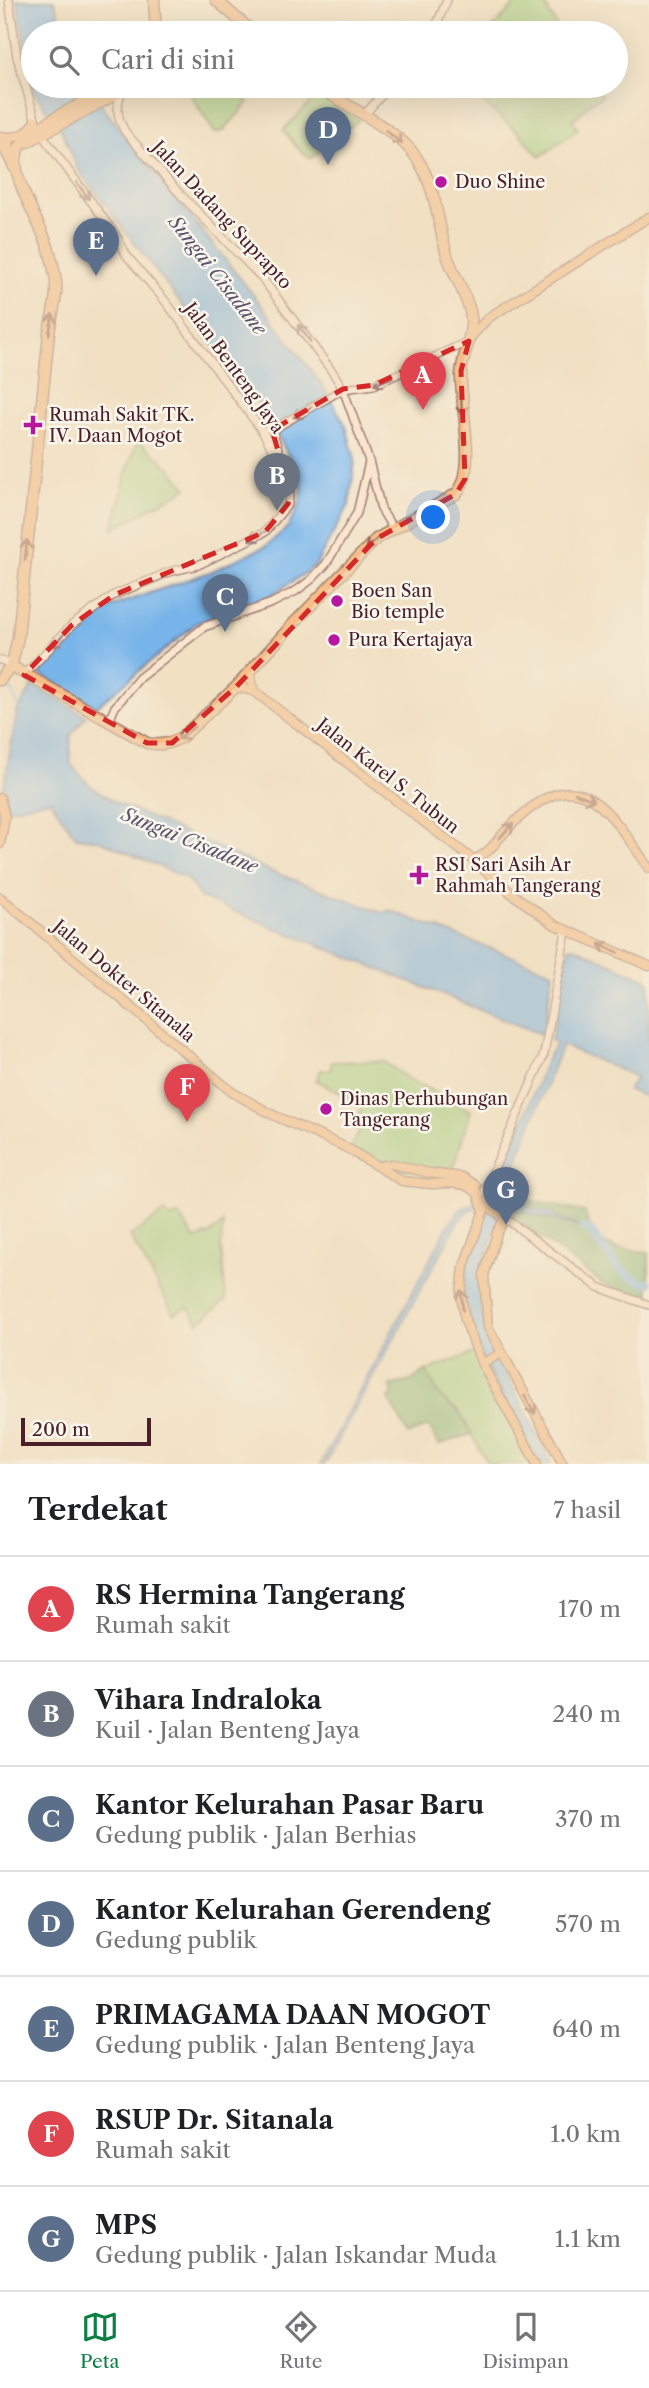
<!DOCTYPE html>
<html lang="id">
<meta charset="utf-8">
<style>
:root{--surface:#fff;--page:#f6f6f6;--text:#202124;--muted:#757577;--line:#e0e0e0;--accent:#0b8043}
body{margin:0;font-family:"Libre Caslon Text",serif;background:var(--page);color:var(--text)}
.scale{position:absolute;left:21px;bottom:18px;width:130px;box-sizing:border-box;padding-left:7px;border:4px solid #4a1f2b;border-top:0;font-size:19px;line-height:24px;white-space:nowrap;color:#4a1f2b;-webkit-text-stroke:5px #fbf7ec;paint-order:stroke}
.you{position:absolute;left:434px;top:518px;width:24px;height:24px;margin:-18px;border:5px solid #fff;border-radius:50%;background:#1a73e8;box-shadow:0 0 0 10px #1a73e833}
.badge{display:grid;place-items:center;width:46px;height:46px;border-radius:50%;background:var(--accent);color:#fff;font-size:23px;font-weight:700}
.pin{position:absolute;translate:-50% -58px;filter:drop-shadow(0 2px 4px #0008)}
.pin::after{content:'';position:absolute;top:37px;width:24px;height:21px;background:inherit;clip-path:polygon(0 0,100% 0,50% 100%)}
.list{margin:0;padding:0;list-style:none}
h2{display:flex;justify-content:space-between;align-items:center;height:91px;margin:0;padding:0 28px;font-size:30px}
h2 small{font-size:23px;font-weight:400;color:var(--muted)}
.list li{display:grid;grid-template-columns:46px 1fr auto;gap:21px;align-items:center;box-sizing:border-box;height:105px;padding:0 28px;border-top:2px solid var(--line)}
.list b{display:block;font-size:26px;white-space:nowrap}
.list p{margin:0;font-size:23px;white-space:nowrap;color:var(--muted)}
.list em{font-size:23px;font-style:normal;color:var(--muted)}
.icon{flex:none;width:38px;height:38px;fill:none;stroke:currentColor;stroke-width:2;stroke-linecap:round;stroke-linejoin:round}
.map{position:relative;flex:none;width:649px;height:1464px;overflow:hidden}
.search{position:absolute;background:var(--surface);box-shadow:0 7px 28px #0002;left:21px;right:21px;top:21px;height:77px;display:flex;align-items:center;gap:18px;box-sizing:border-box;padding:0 24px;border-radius:38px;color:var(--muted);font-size:26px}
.sheet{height:826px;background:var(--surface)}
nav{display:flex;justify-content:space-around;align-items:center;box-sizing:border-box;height:98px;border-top:2px solid var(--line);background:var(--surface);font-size:19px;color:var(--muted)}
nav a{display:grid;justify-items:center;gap:4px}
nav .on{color:var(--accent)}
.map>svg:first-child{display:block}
</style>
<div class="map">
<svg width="649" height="1464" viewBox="0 0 649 1464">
<rect width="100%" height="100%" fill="#fbf7ec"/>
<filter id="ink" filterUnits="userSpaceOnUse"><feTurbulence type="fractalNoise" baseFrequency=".0143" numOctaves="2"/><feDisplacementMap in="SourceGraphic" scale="14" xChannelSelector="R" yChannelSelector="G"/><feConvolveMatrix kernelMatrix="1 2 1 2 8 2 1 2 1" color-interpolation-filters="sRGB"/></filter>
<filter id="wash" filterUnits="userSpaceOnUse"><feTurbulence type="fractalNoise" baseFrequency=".00686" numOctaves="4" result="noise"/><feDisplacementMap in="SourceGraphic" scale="28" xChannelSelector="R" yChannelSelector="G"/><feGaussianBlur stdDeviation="1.57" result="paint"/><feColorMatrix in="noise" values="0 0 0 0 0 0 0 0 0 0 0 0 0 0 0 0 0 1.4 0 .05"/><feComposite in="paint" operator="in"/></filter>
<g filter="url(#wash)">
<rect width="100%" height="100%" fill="#f1e0c2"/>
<g fill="#9bce7e" stroke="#727654" stroke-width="2">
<polygon points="519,0 542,0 561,33 488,33"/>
<polygon points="194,86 228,86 249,102 223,131 215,133 188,91"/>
<path d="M463,86H603L599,89L602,96L591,102L573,120L578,130C564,138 553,148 540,157L518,132Z"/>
<polygon points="320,93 359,120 311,158 300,151 283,130"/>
<polygon points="138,440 170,468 187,488 113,529 127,470"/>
<polygon points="383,1061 407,1078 471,1111 451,1175 378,1166 349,1149 360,1131 351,1126 363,1105 316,1080 321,1070 330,1070 332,1062"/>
<polygon points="165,1212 170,1219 179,1215 195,1239 210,1234 223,1223 221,1247 226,1300 198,1323 188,1307 174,1314 130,1236"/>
<polygon points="476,1352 542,1464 488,1464 459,1412 441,1398 426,1371"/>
</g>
<g fill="#7cb16d" stroke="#63684c" stroke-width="2">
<path d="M509,1196L585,1212C594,1249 616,1248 649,1253V1298L603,1284L504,1210Z"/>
<polygon points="426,1371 441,1398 459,1412 472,1434 438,1445 429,1426 408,1435 389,1399 393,1392 390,1385 410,1381"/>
</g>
<g fill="#77b4e9" stroke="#606a8a" stroke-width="2">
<polygon points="17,0 54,0 66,33 33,33 33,86 92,86 104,109 256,298 322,385 346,426 355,460 349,505 315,566 266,599 197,623 96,707 38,673 74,634 113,606 210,572 266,546 288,527 300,504 302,491 299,476 268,417 78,169 62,131 28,84 27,59"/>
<polygon points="33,685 86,716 71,735 70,763 88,784 115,802 270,871 383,913 389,910 553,972 543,1035 201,898 186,878 99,840 76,837 50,800 9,809 3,792 17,712"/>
<polygon points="574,947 649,981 649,1098 628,1090 636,1077 562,1045 510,1178 500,1193 504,1199 552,1214 555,1217 590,1230 511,1208 503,1213 498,1221 483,1267 480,1302 489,1339 551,1464 541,1464 478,1350 464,1301 467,1261 485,1203 466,1212 457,1223 325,1464 321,1464 448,1226 461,1209 492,1194 494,1179 518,1135 545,1063 556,1043 551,1040 569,948"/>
</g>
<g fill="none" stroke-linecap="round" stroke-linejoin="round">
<polyline stroke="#77b4e9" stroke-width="2" points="10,686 19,708"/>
<path stroke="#77b4e9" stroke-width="8" d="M583,1228L590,1230C607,1252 620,1280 649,1283"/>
</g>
</g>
<g filter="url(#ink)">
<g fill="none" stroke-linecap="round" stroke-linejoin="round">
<defs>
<g id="secondary">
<polyline points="9,0 17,57 37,125"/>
<polyline points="433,33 447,0"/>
<path d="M121,92C116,108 117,119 126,133L181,195L262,278L334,374L343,389L369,461L381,509L393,529"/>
<polyline points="364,115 390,86"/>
<polyline points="268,428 272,430 280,455"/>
<polyline points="272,430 343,389 374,385 469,341"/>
<polyline points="0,660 12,664"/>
<polyline points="24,675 72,625 114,595 169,572 198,565 265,532 288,504 290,491 289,481 263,432 166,302 127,256 115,234 43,136"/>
<polyline points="109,721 115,707 139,678 204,627 272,603 296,591 312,579 326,564 357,513 369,462"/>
<polyline points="483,1194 544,1054 566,931"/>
<polyline points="505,1218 598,1287 649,1305"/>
</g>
<g id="primary">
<path d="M0,136C14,139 30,135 35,120"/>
<polyline points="0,141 16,173"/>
<polyline points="470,338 488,318 649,217"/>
<polyline points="250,672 254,691"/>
<polyline points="236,687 254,691 472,859 511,893 555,925 649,966"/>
<polyline points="0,798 5,817 0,844"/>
<path d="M472,859C486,857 495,843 504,833C575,756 602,800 649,868"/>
<polyline points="0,897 232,1092 273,1115 345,1147 402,1181 432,1184 453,1183 465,1185 477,1192 484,1210 464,1266 461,1295 465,1320 482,1364 537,1464"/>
<polyline points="378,1166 393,1164 429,1173 462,1177 476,1186"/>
<polyline points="486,1199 492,1209 505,1218 497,1233 484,1275 488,1327 563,1464"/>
<polyline points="482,1364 498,1355"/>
</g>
<g id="highway">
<polyline points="154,0 156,33"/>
<polyline points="216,0 254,33"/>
<polyline points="9,138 8,149 15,155"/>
<polyline points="27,142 131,86"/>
<path d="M11,666L147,743C161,746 169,744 182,737L236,687L293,624L376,539L456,494C478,471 460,407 461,375C462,355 473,337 471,317C469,299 454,276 448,258C437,224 437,187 416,157C399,130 344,105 317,86"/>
<path d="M0,680L12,664L18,637L49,333C52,314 59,294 55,275C53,265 51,254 47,244C39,219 3,168 21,145C39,122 89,100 116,86"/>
</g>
</defs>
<use href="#secondary" stroke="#9e8076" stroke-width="10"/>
<use href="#primary" stroke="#9e8076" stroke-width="11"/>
<use href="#highway" stroke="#9e8076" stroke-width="13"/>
<use href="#secondary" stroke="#fce5cf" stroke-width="7"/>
<use href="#primary" stroke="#f8bd88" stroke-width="8"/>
<use href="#highway" stroke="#f8bd88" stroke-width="10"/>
</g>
<defs><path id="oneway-shaft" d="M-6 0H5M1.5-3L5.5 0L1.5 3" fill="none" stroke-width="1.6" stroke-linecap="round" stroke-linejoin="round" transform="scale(1.75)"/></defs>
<g stroke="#986655">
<use href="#oneway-shaft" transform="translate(394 137) rotate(38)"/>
<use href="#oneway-shaft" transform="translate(51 324) rotate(-80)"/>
<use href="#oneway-shaft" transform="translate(462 405) rotate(86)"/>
<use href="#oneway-shaft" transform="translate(373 543) rotate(139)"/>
<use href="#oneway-shaft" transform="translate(26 550) rotate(-84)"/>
<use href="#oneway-shaft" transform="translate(186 733) rotate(142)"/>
<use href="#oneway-shaft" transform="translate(585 797) rotate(21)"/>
<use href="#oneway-shaft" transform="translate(506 831) rotate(-48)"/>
<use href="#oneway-shaft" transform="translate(608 948) rotate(-157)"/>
<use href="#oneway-shaft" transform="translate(462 1300) rotate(-95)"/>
<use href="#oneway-shaft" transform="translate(530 1405) rotate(61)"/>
</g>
<g stroke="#a3827d">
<use href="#oneway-shaft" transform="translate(83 191) rotate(54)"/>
<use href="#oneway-shaft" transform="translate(304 333) rotate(-126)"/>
<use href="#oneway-shaft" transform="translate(383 381) rotate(159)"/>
<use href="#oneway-shaft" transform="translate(302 412) rotate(150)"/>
<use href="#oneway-shaft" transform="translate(258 535) rotate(150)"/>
<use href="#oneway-shaft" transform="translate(59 639) rotate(133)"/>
</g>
</g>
<path d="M0 0H649V1464H0ZM469,341L461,371L465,479L456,494L376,539L236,687L172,743H147L24,675L72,625L114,595L265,532L288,504L290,491L272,430L343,389L374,385Z" fill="#f1e0c2" fill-opacity=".55" fill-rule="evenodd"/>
<path fill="none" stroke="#d62828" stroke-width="5" stroke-dasharray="14 9" stroke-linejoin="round" d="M469,341L461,371L465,479L456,494L376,539L236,687L172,743H147L24,675L72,625L114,595L265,532L288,504L290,491L272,430L343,389L374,385Z"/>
<g fill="#b5179e" stroke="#fbf7ec" stroke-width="2.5">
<circle cx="441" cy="182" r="7"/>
<path d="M29.5 414.5h7v7h7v7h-7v7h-7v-7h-7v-7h7z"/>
<circle cx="337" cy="601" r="7"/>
<circle cx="334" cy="640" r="7"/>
<path d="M415.5 864.5h7v7h7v7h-7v7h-7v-7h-7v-7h7z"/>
<circle cx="326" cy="1109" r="7"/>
</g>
<g text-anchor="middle" stroke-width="5" stroke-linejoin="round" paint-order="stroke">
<g font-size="18" fill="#4a1f2b" stroke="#fbf7ec" text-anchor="start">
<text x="455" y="188">Duo Shine</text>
<text x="49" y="421">Rumah Sakit TK.<tspan x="49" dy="21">IV. Daan Mogot</tspan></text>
<text x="351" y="597">Boen San<tspan x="351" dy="21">Bio temple</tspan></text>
<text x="348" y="646">Pura Kertajaya</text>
<text x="435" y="871">RSI Sari Asih Ar<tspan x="435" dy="21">Rahmah Tangerang</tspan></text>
<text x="340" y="1105">Dinas Perhubungan<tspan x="340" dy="21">Tangerang</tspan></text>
</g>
<g font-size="18" fill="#4a1f2b" stroke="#fbf7ec">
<text transform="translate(222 215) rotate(47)" y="6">Jalan Dadang Suprapto</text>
<text transform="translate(234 368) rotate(54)" y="6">Jalan Benteng Jaya</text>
<text transform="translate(388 776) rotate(38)" y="6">Jalan Karel S. Tubun</text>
<text transform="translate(124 981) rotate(40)" y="6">Jalan Dokter Sitanala</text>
</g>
<g font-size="19" font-style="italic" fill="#5a536e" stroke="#fbf7ec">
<text transform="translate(218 275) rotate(52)" y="7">Sungai Cisadane</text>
<text transform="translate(190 840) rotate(22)" y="7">Sungai Cisadane</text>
</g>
</g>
</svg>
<div class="scale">200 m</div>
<div class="you"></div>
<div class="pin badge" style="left:423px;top:410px;background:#e0444e">A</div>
<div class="pin badge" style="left:277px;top:511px;background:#6b7280">B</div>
<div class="pin badge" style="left:225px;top:632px;background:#5c6f8a">C</div>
<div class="pin badge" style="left:328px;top:165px;background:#5c6f8a">D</div>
<div class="pin badge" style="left:96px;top:276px;background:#5c6f8a">E</div>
<div class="pin badge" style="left:187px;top:1122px;background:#e0444e">F</div>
<div class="pin badge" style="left:506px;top:1225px;background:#5c6f8a">G</div>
<div class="search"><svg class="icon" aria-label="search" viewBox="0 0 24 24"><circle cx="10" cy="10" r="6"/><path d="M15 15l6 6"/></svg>Cari di sini</div>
</div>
<section class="sheet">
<h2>Terdekat<small>7 hasil</small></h2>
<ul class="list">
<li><span class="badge" style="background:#e0444e">A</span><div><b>RS Hermina Tangerang</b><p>Rumah sakit</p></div><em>170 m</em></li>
<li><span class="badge" style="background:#6b7280">B</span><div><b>Vihara Indraloka</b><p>Kuil · Jalan Benteng Jaya</p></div><em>240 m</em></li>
<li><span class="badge" style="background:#5c6f8a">C</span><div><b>Kantor Kelurahan Pasar Baru</b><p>Gedung publik · Jalan Berhias</p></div><em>370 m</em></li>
<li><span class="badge" style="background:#5c6f8a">D</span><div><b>Kantor Kelurahan Gerendeng</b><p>Gedung publik</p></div><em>570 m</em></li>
<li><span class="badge" style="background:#5c6f8a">E</span><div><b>PRIMAGAMA DAAN MOGOT</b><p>Gedung publik · Jalan Benteng Jaya</p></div><em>640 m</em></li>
<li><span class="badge" style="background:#e0444e">F</span><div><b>RSUP Dr. Sitanala</b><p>Rumah sakit</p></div><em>1.0 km</em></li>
<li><span class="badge" style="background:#5c6f8a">G</span><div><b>MPS</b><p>Gedung publik · Jalan Iskandar Muda</p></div><em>1.1 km</em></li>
</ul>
</section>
<nav>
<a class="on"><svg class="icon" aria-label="map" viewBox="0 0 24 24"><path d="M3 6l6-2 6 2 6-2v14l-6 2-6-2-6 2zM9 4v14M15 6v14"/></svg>Peta</a>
<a><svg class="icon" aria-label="directions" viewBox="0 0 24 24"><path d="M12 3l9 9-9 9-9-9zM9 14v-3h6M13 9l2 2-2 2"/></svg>Rute</a>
<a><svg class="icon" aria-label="saved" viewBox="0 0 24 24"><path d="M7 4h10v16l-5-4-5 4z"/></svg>Disimpan</a>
</nav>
